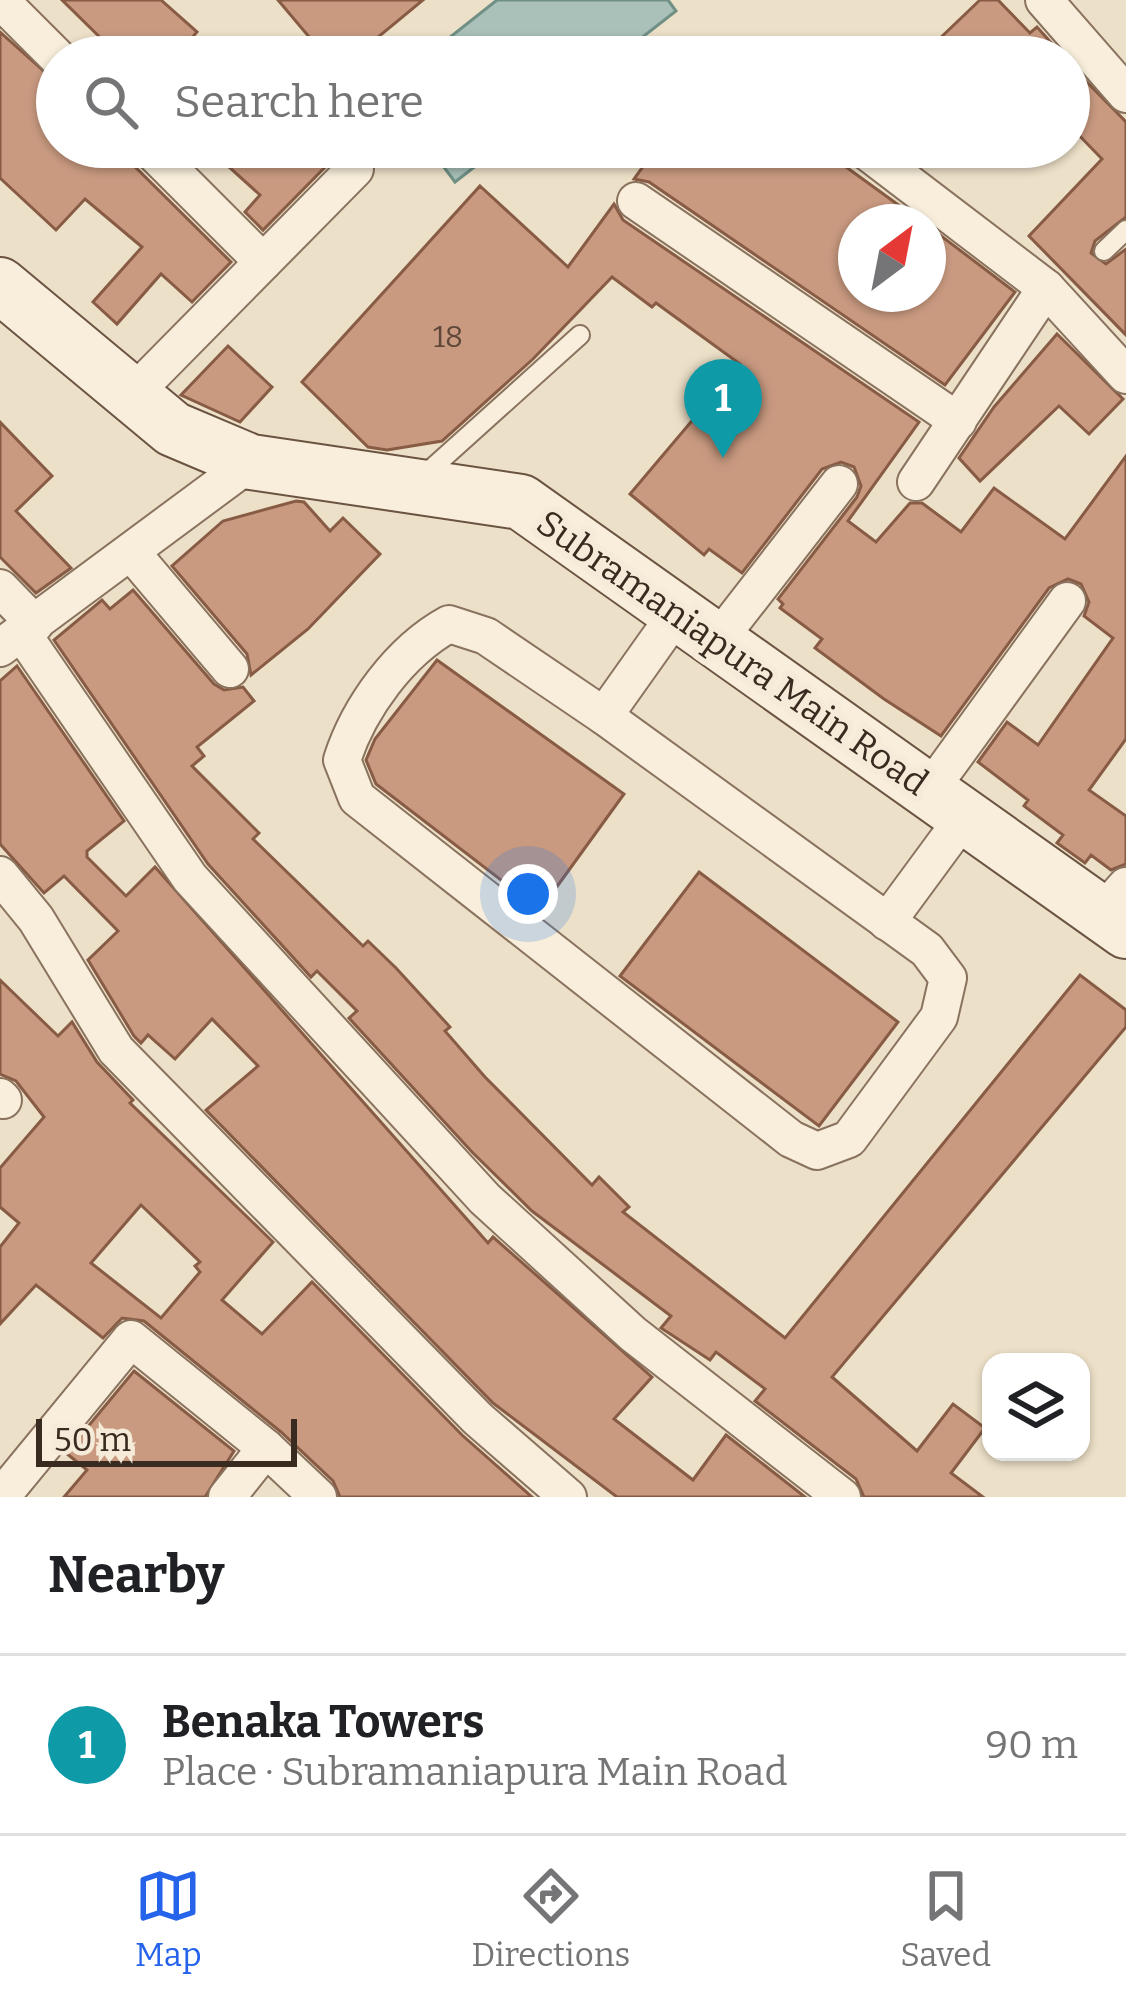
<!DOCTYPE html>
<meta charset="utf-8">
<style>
:root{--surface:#fff;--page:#f6f6f6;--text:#202124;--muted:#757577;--line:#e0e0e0;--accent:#2563eb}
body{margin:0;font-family:Bitter,serif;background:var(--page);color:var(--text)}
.controls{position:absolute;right:36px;bottom:36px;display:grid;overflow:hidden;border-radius:24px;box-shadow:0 3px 9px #0004}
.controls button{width:108px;height:108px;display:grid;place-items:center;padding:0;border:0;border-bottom:3px solid var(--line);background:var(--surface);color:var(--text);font:60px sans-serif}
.compass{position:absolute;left:838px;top:204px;width:108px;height:108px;border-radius:50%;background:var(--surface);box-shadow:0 3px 9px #0004;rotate:32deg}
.scale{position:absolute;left:36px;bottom:30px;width:261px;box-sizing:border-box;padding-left:12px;border:6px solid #3a2b21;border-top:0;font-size:33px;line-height:42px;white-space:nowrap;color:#3a2b21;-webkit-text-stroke:9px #f5ebd8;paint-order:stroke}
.you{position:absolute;left:528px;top:894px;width:42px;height:42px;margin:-30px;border:9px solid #fff;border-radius:50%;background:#1a73e8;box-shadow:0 0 0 18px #1a73e833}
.badge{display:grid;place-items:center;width:78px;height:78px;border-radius:50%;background:var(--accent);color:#fff;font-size:39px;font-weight:700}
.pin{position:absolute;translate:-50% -99px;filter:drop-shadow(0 3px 6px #0008)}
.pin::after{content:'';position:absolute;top:63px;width:42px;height:36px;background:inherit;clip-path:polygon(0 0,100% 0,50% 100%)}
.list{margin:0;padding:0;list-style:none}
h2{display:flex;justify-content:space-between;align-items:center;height:156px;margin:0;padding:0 48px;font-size:51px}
h2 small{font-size:39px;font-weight:400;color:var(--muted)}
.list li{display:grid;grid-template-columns:78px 1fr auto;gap:36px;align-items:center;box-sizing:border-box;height:180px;padding:0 48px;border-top:3px solid var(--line)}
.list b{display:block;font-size:45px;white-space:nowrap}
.list p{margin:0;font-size:39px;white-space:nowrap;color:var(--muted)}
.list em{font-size:39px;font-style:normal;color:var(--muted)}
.icon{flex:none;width:66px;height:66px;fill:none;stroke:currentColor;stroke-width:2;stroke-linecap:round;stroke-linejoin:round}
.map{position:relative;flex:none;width:1126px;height:1497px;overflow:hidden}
.search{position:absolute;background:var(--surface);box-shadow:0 3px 9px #0004;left:36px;right:36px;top:36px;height:132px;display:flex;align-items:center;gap:30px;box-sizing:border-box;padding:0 42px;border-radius:66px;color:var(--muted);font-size:45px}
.sheet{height:336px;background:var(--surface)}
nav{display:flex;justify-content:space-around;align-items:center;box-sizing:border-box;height:168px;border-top:3px solid var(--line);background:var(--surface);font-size:33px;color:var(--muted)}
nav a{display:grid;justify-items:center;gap:6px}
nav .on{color:var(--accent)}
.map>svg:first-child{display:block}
</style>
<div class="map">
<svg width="1126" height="1497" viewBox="0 0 1126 1497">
<rect width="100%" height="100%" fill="#ede0c8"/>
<g fill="#a9c1b9" stroke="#709086" stroke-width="3">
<polygon points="497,0 668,0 676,11 617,57 425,57"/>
<polygon points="429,147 500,147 455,182"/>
</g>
<g fill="#c99a80" stroke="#875b44" stroke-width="3" fill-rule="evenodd">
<polygon points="62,0 161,0 197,32 175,57 120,57"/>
<polygon points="278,0 423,0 354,57 326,57"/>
<polygon points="980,0 998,0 1030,33 1037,27 1064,57 1006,57 1011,52 1004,45 992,57 948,57 935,43"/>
<polygon points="0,32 57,83 57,147 115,147 231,262 192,302 161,274 117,324 93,302 142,247 85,199 56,230 0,178"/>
<polygon points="1069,64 1126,122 1126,217 1095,241 1091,253 1106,264 1126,249 1126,335 1029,236 1102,159 1069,125"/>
<polygon points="207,147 356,147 339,153 263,230 245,212 260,195"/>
<polygon points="657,147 808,147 832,164 835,159 922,222 856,222 856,294 928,294 928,226 1015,292 945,385 649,182 634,179"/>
<polygon points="480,186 568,267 614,204 623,220 919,422 848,521 876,542 910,503 922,503 961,532 994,488 1065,539 1126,456 1126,739 1089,790 1126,816 1126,864 1111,870 1091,855 1085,863 1057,843 1063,835 1024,806 1028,800 978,762 1007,722 1038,745 1113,638 1084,616 1089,602 1081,584 1068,579 1049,588 941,736 884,699 815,648 822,639 780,608 783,604 778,599 857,497 861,486 854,467 841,462 822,469 742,573 709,549 704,555 630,494 740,364 656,303 652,307 612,277 533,359 442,441 387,450 368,447 302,382"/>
<polygon points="1057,334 1123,399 1089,434 1059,406 980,481 959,458 994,407"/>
<polygon points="228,346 272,387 240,422 181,395"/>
<polygon points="0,422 52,476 16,511 71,568 36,593 0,557"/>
<polygon points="296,501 304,502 330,531 343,518 380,554 308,629 251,675 247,654 172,566 223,521"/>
<polygon points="133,590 214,684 224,690 243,687 254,701 197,747 204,756 192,766 259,833 253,839 363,946 368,941 396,968 450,1027 445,1031 485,1077 592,1185 599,1177 629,1207 623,1212 785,1338 1080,975 1126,1010 1126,1027 832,1377 917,1451 953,1404 985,1428 951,1473 983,1497 864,1497 856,1479 755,1401 765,1389 716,1352 710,1360 661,1328 671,1316 532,1211 472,1152 349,1018 357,1011 317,971 311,977 208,864 54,640 102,600 110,609"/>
<polygon points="437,660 624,794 540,910 376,784 366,760 375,739"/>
<polygon points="17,666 124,821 87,851 87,857 126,896 155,867 488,1243 493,1237 652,1377 614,1419 693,1480 726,1435 805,1497 617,1497 493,1403 206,1110 258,1066 212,1019 175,1059 148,1035 141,1043 134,1036 88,960 118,931 64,876 44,893 0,844 0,681"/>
<polygon points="699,872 898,1022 819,1126 620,976"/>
<path d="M0,980L58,1036L72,1022L97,1062L133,1100L130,1103L273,1242L222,1300L262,1334L312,1282L462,1435L532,1497H340L333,1481L281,1432L144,1321L122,1318L103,1338L36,1285L0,1324V1247L19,1223L0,1207V1168L44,1117L16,1081L0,1074ZM141,1205L200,1262L195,1266L200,1272L161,1318L91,1263Z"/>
<polygon points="134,1371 234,1451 205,1497 64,1497 87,1470 66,1453"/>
</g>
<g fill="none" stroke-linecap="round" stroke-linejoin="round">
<defs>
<g id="lane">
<polyline points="1104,251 1126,230"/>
<polyline points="420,479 580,335"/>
</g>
<g id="street">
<polyline points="0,0 57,57"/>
<polyline points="1044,0 1126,94"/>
<polyline points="148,147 263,262"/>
<polyline points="861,147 1046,288 1126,375"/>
<polyline points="636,201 958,421"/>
<polyline points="130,397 355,169"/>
<polyline points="916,482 1046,288"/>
<polyline points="131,552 230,669"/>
<polyline points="0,588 35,624"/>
<path d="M449,624L486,636L604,716L927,950L948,978L939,1017L849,1139L817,1151L791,1139L357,798L342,760C359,707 400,651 449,624Z"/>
<polyline points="22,633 190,878 485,1199 633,1334 842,1497"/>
<polyline points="717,641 839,484"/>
<polyline points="0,648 251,462"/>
<polyline points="604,716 677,613"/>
<polyline points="929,791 1067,601"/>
<polyline points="0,875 36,919 116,1050 478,1419 568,1497"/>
<polyline points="1102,913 1126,886"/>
<polyline points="887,922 965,816"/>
<polyline points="0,1097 3,1100"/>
<polyline points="1,1497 131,1339 266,1448 318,1497"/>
<polyline points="227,1497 266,1448"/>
</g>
<polyline id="secondary" points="0,285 173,429 251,462 521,502 1126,931"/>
</defs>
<use href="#lane" stroke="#89725e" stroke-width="22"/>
<use href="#street" stroke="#89725e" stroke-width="40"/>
<use href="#secondary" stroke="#6a5341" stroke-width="58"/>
<use href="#lane" stroke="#f8eedb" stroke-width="18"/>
<use href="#street" stroke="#f8eedb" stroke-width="36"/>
<use href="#secondary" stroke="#f8eedb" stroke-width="54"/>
</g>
<g text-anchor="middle" stroke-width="12" stroke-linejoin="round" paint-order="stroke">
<g font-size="30" fill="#5e4739">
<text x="448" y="347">18</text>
</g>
<g font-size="36" fill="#3a2b21" stroke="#f5ebd8">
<text transform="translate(733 652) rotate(35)" y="13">Subramaniapura Main Road</text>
</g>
</g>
</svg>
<div class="controls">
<button><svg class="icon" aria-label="layers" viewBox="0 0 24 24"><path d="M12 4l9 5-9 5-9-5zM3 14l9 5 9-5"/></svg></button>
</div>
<svg class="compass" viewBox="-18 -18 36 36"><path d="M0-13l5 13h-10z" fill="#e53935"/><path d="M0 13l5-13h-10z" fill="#757577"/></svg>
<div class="scale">50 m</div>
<div class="you"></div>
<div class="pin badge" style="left:723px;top:458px;background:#0f9aa8">1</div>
<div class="search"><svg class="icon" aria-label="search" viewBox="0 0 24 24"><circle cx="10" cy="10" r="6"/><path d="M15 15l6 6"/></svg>Search here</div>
</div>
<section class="sheet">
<h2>Nearby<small></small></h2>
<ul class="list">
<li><span class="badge" style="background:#0f9aa8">1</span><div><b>Benaka Towers</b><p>Place · Subramaniapura Main Road</p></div><em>90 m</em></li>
</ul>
</section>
<nav>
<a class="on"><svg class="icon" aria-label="map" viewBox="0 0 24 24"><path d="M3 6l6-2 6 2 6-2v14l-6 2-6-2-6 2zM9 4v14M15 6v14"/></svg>Map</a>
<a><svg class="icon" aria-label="directions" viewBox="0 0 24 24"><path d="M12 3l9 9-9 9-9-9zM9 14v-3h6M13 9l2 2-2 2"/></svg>Directions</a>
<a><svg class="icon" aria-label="saved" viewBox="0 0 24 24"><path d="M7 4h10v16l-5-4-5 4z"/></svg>Saved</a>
</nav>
